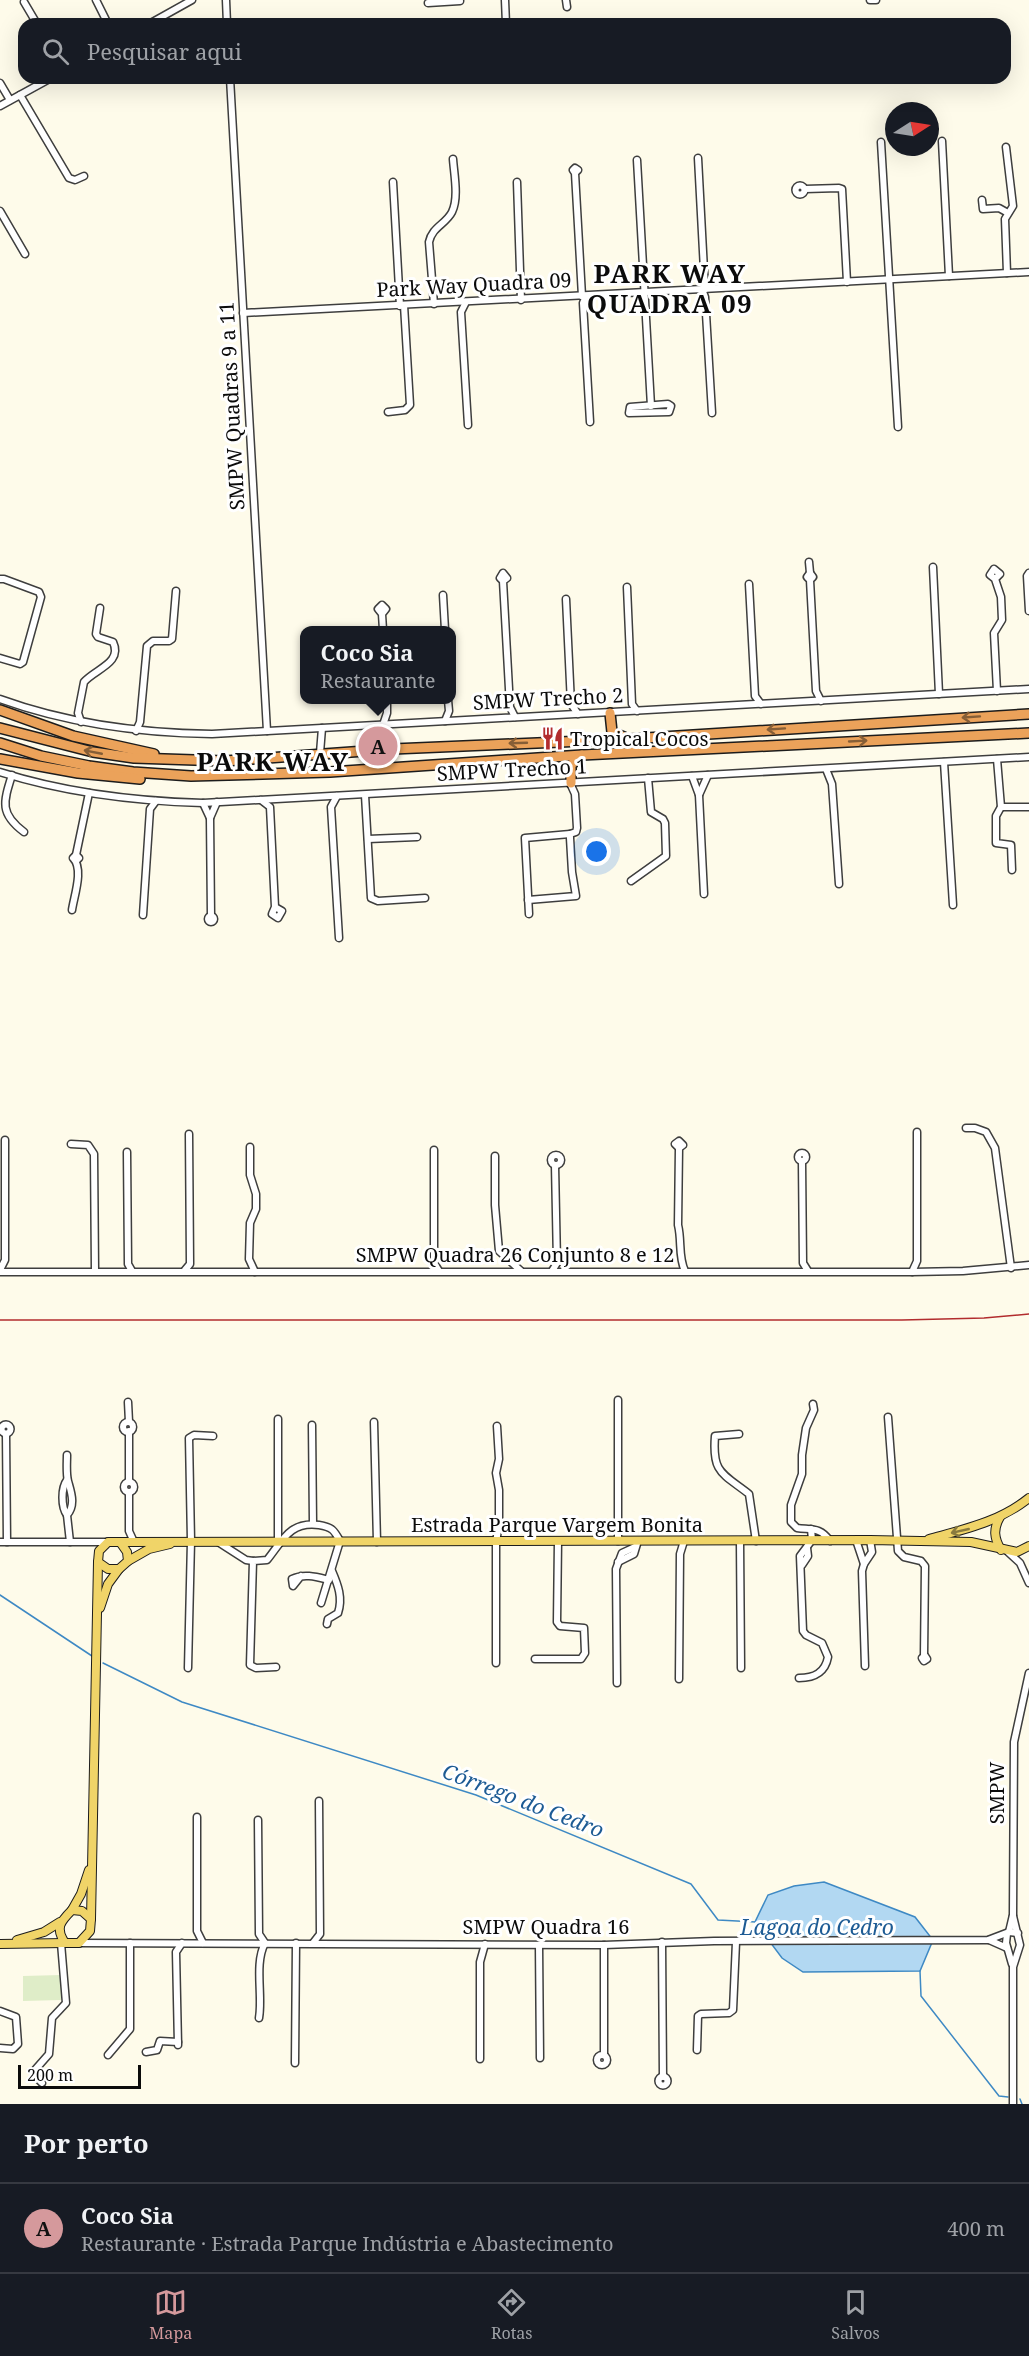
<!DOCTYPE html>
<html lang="pt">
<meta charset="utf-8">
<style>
:root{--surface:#171b24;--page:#20242c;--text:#f1f3f6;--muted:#9ea1a6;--line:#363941;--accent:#d5999c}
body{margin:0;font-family:"Noto Serif",serif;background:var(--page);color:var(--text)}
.compass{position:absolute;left:885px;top:102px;width:54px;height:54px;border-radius:50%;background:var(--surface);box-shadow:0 6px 24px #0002;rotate:78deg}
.scale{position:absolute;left:18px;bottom:15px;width:123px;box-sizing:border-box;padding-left:6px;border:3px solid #0b0b0b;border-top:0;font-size:16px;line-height:21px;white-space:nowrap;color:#0b0b0b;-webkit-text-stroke:4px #fff;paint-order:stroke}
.you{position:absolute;left:597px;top:852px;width:21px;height:21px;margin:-15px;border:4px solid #fff;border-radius:50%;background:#1a73e8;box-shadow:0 0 0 9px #1a73e833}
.badge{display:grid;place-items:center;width:39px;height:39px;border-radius:50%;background:var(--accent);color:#111;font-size:20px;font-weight:700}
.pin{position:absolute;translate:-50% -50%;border:3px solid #fff;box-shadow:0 2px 6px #0006}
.popup{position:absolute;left:300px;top:626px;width:156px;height:78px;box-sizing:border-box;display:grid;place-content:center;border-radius:12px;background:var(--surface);filter:drop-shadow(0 2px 4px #0005);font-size:20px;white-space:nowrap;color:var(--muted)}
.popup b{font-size:22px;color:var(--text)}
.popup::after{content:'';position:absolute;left:50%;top:100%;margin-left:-12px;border:12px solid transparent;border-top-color:var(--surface)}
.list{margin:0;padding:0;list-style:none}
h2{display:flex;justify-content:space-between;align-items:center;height:78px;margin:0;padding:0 24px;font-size:26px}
h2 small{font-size:20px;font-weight:400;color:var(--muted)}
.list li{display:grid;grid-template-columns:39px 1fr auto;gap:18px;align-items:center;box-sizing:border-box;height:90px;padding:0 24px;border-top:2px solid var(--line)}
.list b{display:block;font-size:22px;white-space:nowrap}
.list p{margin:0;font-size:20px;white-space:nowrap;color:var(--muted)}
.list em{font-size:20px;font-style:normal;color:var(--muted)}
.icon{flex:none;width:33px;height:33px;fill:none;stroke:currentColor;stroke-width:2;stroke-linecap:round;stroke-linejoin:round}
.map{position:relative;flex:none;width:1029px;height:2104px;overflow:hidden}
.search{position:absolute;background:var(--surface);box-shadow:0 6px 24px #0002;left:18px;right:18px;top:18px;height:66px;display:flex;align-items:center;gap:15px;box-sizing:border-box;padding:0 21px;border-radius:18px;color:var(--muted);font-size:22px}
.sheet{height:168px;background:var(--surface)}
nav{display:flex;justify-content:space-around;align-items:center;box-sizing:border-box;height:84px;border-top:2px solid var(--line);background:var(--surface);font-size:16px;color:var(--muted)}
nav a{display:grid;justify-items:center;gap:3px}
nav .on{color:var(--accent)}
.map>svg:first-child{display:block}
</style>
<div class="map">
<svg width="1029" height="2104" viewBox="0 0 1029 2104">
<rect width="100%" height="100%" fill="#fefbea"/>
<polygon fill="#dfedc8" points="61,1975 61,2000 23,2001 23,1976"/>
<polygon fill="#b2d8f2" stroke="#3e89c4" stroke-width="1.5" points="824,1882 915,1917 933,1940 920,1971 803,1972 782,1958 755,1922 768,1895 794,1886"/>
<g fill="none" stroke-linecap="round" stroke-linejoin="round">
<g stroke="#3e89c4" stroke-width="1.5">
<polyline points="0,1595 92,1656"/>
<polyline points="103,1663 182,1702 476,1795 691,1884 718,1920 756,1922"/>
<polyline points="920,1971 921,1996 999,2096 1008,2097"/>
<polyline points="1020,2099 1022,2104"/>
</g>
<defs>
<g id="minor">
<polyline points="96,0 108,24"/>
<polyline points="226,0 227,24"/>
<polyline points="505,0 506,24"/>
<polyline points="566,0 567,7"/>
<polyline points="870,0 876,0"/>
<polyline points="24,2 37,24"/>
<polyline points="428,3 460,1"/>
<polyline points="149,24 192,0"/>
<polyline points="230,78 267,731"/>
<polyline points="0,83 10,100"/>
<polyline points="20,95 69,178 75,180 84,176"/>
<polyline points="0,106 51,78"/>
<polyline points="942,141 949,276"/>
<polyline points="881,142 898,427"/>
<polyline points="1006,147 1013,206 1005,219 1007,273"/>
<polyline points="698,158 705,289"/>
<polyline points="637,160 651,406"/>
<polyline points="575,173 573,170 575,168 578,170 575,173 582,296"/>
<polyline points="393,182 400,306"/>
<polyline points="517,182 521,300"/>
<circle cx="800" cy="190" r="4.5"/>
<polyline points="805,189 839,188 842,189 847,282"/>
<polyline points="982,200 983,209 999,208 1008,213"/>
<polyline points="0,211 25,254"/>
<polyline points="702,289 705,297 712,413"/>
<polyline points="586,296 583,303 590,422"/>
<polyline points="466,302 461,312 468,425"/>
<path d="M434,304L429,242C432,227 446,224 452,212C459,198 454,174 453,159"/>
<polyline points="243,313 1029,272"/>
<polygon points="668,404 671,406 669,412 629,413 630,407"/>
<polyline points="388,412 405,410 410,405 404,305"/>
<polyline points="809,562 810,573"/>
<polyline points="933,567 939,694"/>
<polyline points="1029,573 1027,576 1029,611"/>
<polyline points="0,579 4,579 39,592 41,597 23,662 20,664 0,658"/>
<polyline points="995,579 1000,574 994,569 990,575 995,579 1001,597 1002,620 994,633 997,691"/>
<polyline points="810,580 807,577 810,573 813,577 810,580 816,691 821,701"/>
<polyline points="503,581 507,578 503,573 500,578 503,581 510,707 515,717"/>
<polyline points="749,584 755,696 761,704"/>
<polyline points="627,587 632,704 637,711"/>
<polyline points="443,595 445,630"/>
<polyline points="566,599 571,704 578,714"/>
<polyline points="382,614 378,609 382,605 386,609 382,614 383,630"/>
<path d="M0,699C69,724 139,733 212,734L1029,689"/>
<polyline points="445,721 449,711 448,700"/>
<path d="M81,722L78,713L84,682C95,669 123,663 113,642L98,637L96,634L100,608"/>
<polyline points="383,725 387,713 387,700"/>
<polyline points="136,731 140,722 147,646 153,641 169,641 172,639 176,591"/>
<polyline points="320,753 322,728"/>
<polyline points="997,759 1001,807 996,816 996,843 1011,845 1012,870"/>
<polyline points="944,762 953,905"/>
<polyline points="826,769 832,784 839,884"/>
<path d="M0,772C66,793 134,801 203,803L1029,757"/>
<path d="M12,775C3,803 0,814 24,832"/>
<polyline points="692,776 699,795 704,894"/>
<polyline points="365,795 371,898 378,901 425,898"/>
<polyline points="699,795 708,775"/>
<polyline points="337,796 331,807 339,938"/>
<polyline points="261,800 270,807 275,907 272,914 278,918 282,911 275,907"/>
<polyline points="203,803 210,818 211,916"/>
<polyline points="1001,807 1029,807"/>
<polyline points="210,818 217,802"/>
<polyline points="368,839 417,837"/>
<polyline points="76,855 89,793"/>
<polyline points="631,881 666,856 665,823 663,819 651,812 648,778"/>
<polyline points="528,900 576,896 572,872 570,838 570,834 576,832 577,828 575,794 570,783"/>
<path d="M72,910C74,896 84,869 73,858L76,855L79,858L76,861"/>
<polyline points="529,914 525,838 570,834"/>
<polyline points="143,915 150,809 156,801"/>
<circle cx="211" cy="919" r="3"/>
<polyline points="966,1128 975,1128 986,1132 995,1148 1011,1268"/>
<polyline points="71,1144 88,1145 94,1154 95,1271"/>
<polyline points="250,1147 250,1175 256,1194 256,1209 250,1223 249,1259 255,1272"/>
<path d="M679,1148L683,1145L679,1141L675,1144L679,1148L678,1225C682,1241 678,1257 685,1271"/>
<polyline points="434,1150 434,1263 439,1271"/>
<polyline points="127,1152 128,1264 132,1271"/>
<circle cx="802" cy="1157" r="4"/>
<circle cx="556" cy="1160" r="5"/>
<polyline points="495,1156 495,1205 499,1251 521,1271"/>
<polyline points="802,1162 803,1263 808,1271"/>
<polyline points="0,1270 5,1260 5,1140"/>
<polyline points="185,1270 190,1264 189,1134"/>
<polyline points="552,1271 557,1263 555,1165"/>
<polyline points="0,1272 912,1272 963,1271 1029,1265"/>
<polyline points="912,1272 917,1261 917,1132"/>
<polyline points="618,1400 618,1541"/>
<polyline points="128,1402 129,1422"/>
<path d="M813,1404L814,1410L806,1428L802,1455V1474L791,1505V1522L797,1528C812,1530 820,1527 830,1541"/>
<polyline points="888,1417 898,1551 904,1557 921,1561 925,1566 924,1656"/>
<polyline points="278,1419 278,1541"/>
<polyline points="374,1422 377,1542"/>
<circle cx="128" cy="1427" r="5"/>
<circle cx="6" cy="1429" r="4.5"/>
<polyline points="312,1425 313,1524"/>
<polyline points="129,1431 129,1482"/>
<polyline points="6,1434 7,1542"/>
<path d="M739,1434L715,1436C712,1473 722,1473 749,1494L756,1541"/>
<path d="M67,1455C67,1463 66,1473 68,1481C71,1492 76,1505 67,1515L70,1542"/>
<circle cx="129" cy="1487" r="5"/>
<polyline points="129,1492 129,1531 134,1542"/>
<path d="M67,1515C61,1507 61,1488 67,1480"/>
<polyline points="856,1540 864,1564"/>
<polyline points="0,1542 108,1542"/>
<polyline points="218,1542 246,1560 253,1561"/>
<polyline points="740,1542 741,1668"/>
<polyline points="1008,1552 1020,1563 1029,1583"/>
<polyline points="618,1562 634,1554 637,1544"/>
<polyline points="802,1565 808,1556 807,1548"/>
<path d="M301,1576L293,1586L292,1579C304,1573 317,1577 329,1580"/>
<path d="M327,1624L328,1619L338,1613C343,1598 338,1585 332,1571"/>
<polygon points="925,1656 927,1659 924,1661 922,1658"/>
<polyline points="535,1659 581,1659 585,1653 584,1628 560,1626 557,1622 558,1541"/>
<polyline points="496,1663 496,1542 499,1524 499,1490 496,1473 499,1459 497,1426"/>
<polyline points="865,1666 862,1571 864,1564 872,1552 870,1540"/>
<path d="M276,1667L256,1668L250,1665L253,1561L267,1560C283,1540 290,1521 319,1525C332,1527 334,1530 340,1541L321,1603"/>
<polyline points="188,1668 191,1541 189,1438 194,1435 213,1436"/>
<path d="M799,1678C814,1678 825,1673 828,1657L822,1643L806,1635L803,1631L800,1556L812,1540L811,1529"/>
<polyline points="679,1679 680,1554 684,1541"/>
<polyline points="617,1683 616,1569 622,1553 635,1547"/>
<polyline points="197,1817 197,1931 203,1943"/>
<path d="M258,1820L259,1934L265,1943C254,1964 263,1995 259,2018"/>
<polyline points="1013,1916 1020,1945 1013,1967 1013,2104"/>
<polyline points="1009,1932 1013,1915 1014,1742 1029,1673"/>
<polyline points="1007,1934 1006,1943 1012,1964"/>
<polyline points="989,1940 1007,1948"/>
<polyline points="662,1942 663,2077"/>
<polyline points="79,1943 604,1945 714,1941 988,1940 1009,1932 1018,1933"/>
<polyline points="313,1943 320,1934 319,1801"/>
<polyline points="539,1945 540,2058"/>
<polyline points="0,2011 16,2017 18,2044 13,2049 0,2048"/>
<polyline points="178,2045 176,1952 182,1943"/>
<polyline points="697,2050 698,2016 701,2014 729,2013 733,2010 736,1942"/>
<polyline points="146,2052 157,2050 160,2041 178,2042"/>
<circle cx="602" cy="2060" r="5"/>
<polyline points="108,2055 130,2029 130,1943"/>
<polyline points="604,2055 604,1945"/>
<polyline points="480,2059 480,1962 485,1944"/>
<polyline points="295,2063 296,1943"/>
<circle cx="663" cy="2081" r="4.5"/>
<polyline points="42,2083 35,2076 34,2071 49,2054 52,2018 66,2003 61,1943"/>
</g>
<g id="major">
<path d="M1000,1517C993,1529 994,1538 1001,1550"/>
<path d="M929,1539C965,1529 999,1522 1029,1498"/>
<polygon points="108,1542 120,1542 127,1552 128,1561 119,1569 108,1569 98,1562 99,1551"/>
<polyline points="120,1542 870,1540 971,1542 1017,1552 1029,1546"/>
<polyline points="128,1561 149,1549 170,1544"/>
<polyline points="100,1608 108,1584 119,1569"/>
<path d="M72,1910L82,1911L91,1919L90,1931L79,1943H65C55,1928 60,1922 72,1910Z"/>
<polyline points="72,1910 81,1894 89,1870"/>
<polyline points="91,1919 98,1562"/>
<polyline points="17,1940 44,1932 60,1922"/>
<polyline points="0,1944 65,1943"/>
</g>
<g id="highway">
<polyline points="0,710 73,736 154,754"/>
<polyline points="610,713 612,732 624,737"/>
<polyline points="0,728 93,752 134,758 225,761 393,749 630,739 1029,714"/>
<polyline points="0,743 41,756 89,766 133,772 191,776 330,772 582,755 1029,733"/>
<polyline points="0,759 78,773 140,779"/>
<polyline points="571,783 571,765 582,755"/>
</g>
</defs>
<use href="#minor" stroke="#3e3e3e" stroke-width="9"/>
<use href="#major" stroke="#1c1c1c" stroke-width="10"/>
<use href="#highway" stroke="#1c1c1c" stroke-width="12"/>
<use href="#minor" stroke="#fff" stroke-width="6"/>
<use href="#major" stroke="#f0d468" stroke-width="8"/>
<use href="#highway" stroke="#eba25a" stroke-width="9"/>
<polyline stroke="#b22c2e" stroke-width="1.5" points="0,1320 902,1320 984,1318 1029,1314"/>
</g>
<defs><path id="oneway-shaft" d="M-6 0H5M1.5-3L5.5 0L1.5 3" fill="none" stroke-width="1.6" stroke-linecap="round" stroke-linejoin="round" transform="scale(1.5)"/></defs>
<g stroke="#865e36">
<use href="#oneway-shaft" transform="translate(971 717) rotate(176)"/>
<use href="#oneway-shaft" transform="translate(776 729) rotate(176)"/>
<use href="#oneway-shaft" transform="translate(858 741) rotate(-3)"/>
<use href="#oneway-shaft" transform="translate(518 743) rotate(178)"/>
<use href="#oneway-shaft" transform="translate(93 752) rotate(-169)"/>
</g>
<use stroke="#897a3e" href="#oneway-shaft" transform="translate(960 1531) rotate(167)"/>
<defs>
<symbol id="restaurant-bare" viewBox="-9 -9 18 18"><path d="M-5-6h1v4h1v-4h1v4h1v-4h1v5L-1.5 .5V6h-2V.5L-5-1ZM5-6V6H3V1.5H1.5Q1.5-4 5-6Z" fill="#b22c2e" stroke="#fff" stroke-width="2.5" paint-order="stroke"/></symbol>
</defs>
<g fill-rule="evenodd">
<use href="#restaurant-bare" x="536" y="722" width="33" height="33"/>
</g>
<g text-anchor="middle" stroke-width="6" stroke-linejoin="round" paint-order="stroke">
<g font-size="20" fill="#0b0b0b" stroke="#fff">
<text transform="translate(474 285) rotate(-3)" y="7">Park Way Quadra 09</text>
<text transform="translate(232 406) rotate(-93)" y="7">SMPW Quadras 9 a 11</text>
<text transform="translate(548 699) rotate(-3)" y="7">SMPW Trecho 2</text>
<text transform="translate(512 770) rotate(-3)" y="7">SMPW Trecho 1</text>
<text x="515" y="1262">SMPW Quadra 26 Conjunto 8 e 12</text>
<text x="557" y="1532">Estrada Parque Vargem Bonita</text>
<text transform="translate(997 1793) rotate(-90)" y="7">SMPW</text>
<text x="546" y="1934">SMPW Quadra 16</text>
</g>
<g font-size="20" fill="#0b0b0b" stroke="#fff" text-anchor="start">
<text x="570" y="746">Tropical Cocos</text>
</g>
<g font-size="21" font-style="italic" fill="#1d5b94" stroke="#fff">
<text transform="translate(523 1801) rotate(21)" y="7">Córrego do Cedro</text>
<text x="817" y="1935">Lagoa do Cedro</text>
</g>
<g font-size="26" font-weight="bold" letter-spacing="1.5" fill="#0b0b0b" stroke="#fff">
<text x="670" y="283">PARK WAY<tspan x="670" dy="30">QUADRA 09</tspan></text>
<text x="273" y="771">PARK WAY</text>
</g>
</g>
</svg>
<svg class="compass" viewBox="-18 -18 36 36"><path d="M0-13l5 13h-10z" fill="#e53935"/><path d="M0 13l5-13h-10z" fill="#9ea1a6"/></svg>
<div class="scale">200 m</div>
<div class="you"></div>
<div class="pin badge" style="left:378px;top:746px">A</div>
<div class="popup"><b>Coco Sia</b>Restaurante</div>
<div class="search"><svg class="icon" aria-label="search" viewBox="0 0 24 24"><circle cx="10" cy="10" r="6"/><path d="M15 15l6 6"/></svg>Pesquisar aqui</div>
</div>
<section class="sheet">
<h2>Por perto<small></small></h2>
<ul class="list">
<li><span class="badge">A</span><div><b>Coco Sia</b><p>Restaurante · Estrada Parque Indústria e Abastecimento</p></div><em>400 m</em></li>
</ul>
</section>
<nav>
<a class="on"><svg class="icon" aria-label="map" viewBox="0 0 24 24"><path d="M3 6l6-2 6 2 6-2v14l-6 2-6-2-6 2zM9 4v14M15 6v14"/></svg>Mapa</a>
<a><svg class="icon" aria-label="directions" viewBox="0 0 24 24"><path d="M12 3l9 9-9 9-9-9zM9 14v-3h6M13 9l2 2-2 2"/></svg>Rotas</a>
<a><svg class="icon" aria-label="saved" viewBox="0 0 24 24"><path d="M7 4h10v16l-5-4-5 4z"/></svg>Salvos</a>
</nav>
